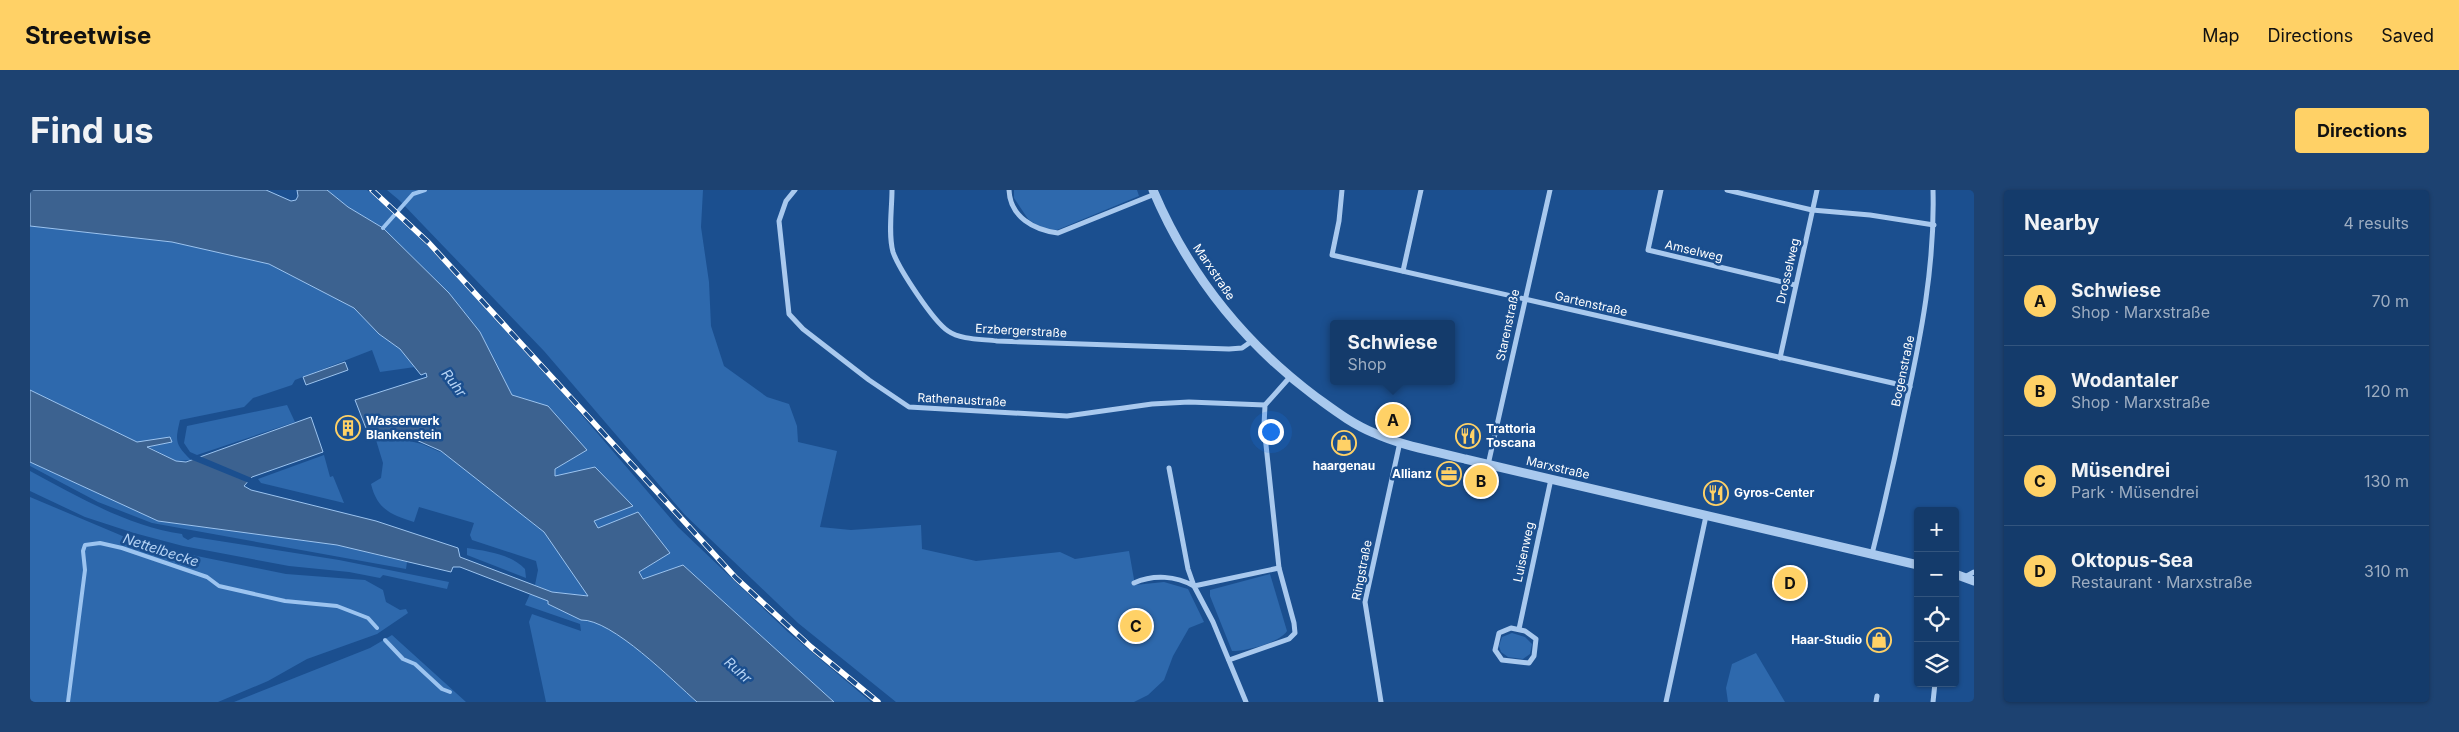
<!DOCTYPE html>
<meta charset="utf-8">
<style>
:root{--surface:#143b6b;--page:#1d4271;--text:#f1f3f6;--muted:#9dadc1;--line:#33557e;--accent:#ffd166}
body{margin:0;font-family:Inter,sans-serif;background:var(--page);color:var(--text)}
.controls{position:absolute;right:15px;bottom:15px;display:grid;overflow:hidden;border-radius:5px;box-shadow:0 1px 4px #0004}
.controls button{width:45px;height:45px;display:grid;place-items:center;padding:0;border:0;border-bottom:1px solid var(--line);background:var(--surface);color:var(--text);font:25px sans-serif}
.you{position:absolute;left:1240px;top:241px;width:18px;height:18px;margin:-12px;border:4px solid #fff;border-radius:50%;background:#1a73e8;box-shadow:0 0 0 8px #1a73e833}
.badge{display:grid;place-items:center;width:32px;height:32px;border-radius:50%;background:var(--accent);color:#111;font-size:16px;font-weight:700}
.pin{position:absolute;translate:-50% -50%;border:2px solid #fff;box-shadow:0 1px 5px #0006}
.popup{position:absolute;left:1300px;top:130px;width:125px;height:65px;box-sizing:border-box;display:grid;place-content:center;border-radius:5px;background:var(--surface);filter:drop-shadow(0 1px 4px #0005);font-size:16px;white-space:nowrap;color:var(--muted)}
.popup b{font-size:19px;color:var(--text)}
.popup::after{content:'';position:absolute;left:50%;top:100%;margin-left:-10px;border:10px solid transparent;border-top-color:var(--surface)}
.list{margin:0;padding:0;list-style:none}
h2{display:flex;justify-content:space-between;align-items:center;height:65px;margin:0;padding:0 20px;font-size:21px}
h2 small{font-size:16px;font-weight:400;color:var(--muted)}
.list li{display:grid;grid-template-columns:32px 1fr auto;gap:15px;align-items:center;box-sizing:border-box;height:90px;padding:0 20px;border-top:1px solid var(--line)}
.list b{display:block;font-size:19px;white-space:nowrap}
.list p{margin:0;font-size:16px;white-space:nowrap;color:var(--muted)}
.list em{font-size:16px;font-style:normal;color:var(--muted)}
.icon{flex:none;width:28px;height:28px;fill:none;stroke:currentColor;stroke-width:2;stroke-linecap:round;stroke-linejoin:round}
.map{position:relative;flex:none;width:1944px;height:512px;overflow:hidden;border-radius:5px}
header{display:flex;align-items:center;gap:30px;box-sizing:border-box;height:70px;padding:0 25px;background:var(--accent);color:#111}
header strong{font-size:24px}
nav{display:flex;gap:28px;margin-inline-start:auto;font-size:18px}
.intro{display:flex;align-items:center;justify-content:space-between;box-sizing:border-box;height:120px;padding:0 30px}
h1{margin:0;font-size:35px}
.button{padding:12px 22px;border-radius:5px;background:var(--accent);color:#111;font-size:18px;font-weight:700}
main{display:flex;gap:30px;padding:0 30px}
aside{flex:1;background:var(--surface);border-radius:5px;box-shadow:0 1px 4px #0004}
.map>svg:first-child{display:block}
</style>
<header>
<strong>Streetwise</strong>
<nav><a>Map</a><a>Directions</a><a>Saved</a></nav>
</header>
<div class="intro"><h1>Find us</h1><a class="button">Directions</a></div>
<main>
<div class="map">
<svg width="1944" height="512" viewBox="0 0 1944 512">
<rect width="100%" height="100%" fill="#1b4f8f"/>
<g fill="#2e69ad">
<polygon points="297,0 337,0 363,19 501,166 648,337 758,442 841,512 804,512 653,375 614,389 609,382 640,363 608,323 568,338 564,331 603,316 525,286 525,279 557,260 518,216 482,205 450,142 419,103 353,38 318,17"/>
<polygon points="357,0 673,0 671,37 679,92 681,136 694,176 737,207 759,214 767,236 768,252 807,261 790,337 821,340 891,335 892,359 946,371 1030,362 1045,369 1099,361 1105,395 1134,392 1158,399 1174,432 1159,438 1143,466 1134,490 1118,505 1104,512 866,512 768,433 655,325 514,161 369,10"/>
<polygon points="984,0 1107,0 1109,6 1027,40 1012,39 998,29 984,8"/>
<path d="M0,36L142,52L239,74L324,118L349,144L370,159L385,177L350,182L342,160L265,190L262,195L223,208L214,217L150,230C145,252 145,254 161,270L146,271L117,256L141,252H107L0,200Z"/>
<polygon points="257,215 265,232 167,265 160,262 154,253 157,236"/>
<path d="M363,247L392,254L410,262L411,261L514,342L559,406L522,402L505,395L508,380L506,371L442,350L440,345L444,333L389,317L384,332C361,325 347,319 341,294L351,288L353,273L346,250L348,248Z"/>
<polygon points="294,265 300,287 303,286 314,313 231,293 228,289"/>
<polygon points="0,272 128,331 307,355 377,372 376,379 122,333 68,312 0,276"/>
<path d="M0,281C48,307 98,336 152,344L153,347L158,350L164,347L309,370L419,392L417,399L353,385L350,388L319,382L259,376L153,356L104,343L55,327L0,301Z"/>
<polygon points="0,307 102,350 152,363 256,384 335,390 353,400 356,412 370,420 376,419 378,423 347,444 277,469 238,491 188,512 0,512"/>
<path d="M437,358C456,361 481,364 495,379L496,388L437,365Z"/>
<path d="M1240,384L1257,441C1249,453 1216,461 1202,461L1180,406V400Z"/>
<path d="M500,404L519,411L518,414L551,430C582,429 643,491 667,512H516L499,432L502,424L551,441L550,434L495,415Z"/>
<polygon points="1482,443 1495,447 1502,454 1500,464 1493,469 1478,467 1471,462 1469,456 1472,447"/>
<polygon points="362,445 436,512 204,512 340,458"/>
<polygon points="1726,463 1755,512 1698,512 1696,498 1702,474"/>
</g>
<g fill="#3c6290" stroke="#9cc4f0">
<path d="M0,0H236L261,11L266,10L268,6L267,0H297L318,17L353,38L419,103L450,142L482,205L518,216L557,260L525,279V286L565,277L603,316L564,331L568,338L608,322L640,363L609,382L613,389L653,375L804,512H667C643,491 582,429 551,430L518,414V411L430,377H423L421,382L307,355L128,331L0,272V200L107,252L140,247L142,252L117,257L146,271L156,272L281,227L293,262L222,287L214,296L221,300L346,331L428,358L430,367L522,402L558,406L514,342L411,261L384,249L363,245L339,246L325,210L397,187L396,183L391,185L370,159L349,144L324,118L239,74L142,52L0,36Z"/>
<polygon points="315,172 318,180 276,195 273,187"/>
</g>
<polygon fill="#1b4f8f" points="167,265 224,289 219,293 160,269"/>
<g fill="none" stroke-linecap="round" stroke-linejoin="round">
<g stroke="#9cc4f0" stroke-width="4">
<polyline points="353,38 383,4 395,0"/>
<polyline points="355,450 373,469 385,474 412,499 420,502"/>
<polyline points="38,512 55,380 53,361 55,355 70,353 92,358 177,387 189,396 255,411 307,416 338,428 347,438"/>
</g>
<g stroke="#a9c9ee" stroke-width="5">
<polyline points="765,0 756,11 749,31 759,124 773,139 839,190 879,217 1037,226 1122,214 1159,212 1235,215"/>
<path d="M862,0C862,19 858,44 863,62C869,79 903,131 918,141C931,150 952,149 967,151L1199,159L1212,158L1222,151"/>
<path d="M979,0C980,27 1004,40 1028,43L1125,4"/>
<polyline points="1312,0 1309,31 1302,65 1880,197"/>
<polyline points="1631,0 1618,60 1765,95"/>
<polyline points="1697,0 1782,20 1840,25 1904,35"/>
<polyline points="1373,81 1391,0"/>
<polyline points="1750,168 1787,0"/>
<polyline points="1458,275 1520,0"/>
<path d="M1842,364C1854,316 1865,268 1875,219C1891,146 1905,75 1903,0"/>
<polyline points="1935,387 1944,382"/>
<path d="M1104,393C1124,384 1146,386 1164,396L1158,379L1139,278"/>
<polygon points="1481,438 1495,441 1506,449 1504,466 1499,473 1472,470 1465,460 1469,443"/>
<polyline points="1489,439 1521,289"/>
<polyline points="1199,470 1259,449 1265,443 1264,433 1249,378 1234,236 1235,215 1260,187"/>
<polyline points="1216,512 1183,432 1164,396 1249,378"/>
<polyline points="1351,512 1335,412 1370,252"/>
<polyline points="1636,512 1676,326"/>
<polyline points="1846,512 1847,506"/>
<polyline points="1903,512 1905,493"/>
</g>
<g stroke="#a9c9ee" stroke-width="9">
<path d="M1123,0C1158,83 1214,153 1286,207C1304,220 1322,234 1344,243C1372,256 1405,261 1435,269L1888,375"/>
<polyline points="1925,384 1944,391"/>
</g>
<defs>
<polyline id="rail" points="342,0 399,53 706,388 781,457 848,512"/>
</defs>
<use href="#rail" stroke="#fff" stroke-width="5.5"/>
<use href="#rail" stroke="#1b4f8f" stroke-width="4" stroke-dasharray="11" stroke-linecap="butt"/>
</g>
<defs>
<symbol id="building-ring" viewBox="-11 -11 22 22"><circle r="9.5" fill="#1b4f8f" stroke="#ffd166" stroke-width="1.5"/><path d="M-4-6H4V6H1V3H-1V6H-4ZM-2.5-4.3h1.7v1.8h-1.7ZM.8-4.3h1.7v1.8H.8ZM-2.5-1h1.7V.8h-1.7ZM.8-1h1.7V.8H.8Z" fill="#ffd166"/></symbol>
<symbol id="restaurant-ring" viewBox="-11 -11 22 22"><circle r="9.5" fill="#1b4f8f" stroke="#ffd166" stroke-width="1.5"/><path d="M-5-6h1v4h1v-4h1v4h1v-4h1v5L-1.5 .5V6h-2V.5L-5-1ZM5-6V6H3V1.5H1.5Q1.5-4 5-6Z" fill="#ffd166"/></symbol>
<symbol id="shop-ring" viewBox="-11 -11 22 22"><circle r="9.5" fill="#1b4f8f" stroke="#ffd166" stroke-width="1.5"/><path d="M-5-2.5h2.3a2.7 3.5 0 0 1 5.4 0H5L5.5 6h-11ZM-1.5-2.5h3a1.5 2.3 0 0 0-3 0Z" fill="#ffd166"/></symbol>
<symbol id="office-ring" viewBox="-11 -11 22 22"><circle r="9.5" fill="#1b4f8f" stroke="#ffd166" stroke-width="1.5"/><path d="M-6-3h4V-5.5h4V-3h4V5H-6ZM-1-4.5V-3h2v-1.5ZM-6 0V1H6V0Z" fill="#ffd166"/></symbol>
</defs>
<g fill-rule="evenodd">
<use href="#building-ring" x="304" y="224" width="28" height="28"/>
<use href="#restaurant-ring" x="1424" y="232" width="28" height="28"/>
<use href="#shop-ring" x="1300" y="239" width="28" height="28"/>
<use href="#office-ring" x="1405" y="270" width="28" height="28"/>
<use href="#restaurant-ring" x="1672" y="289" width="28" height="28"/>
<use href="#shop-ring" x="1835" y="436" width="28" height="28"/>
</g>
<g text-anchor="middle" stroke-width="5" stroke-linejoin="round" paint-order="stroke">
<g font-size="12" fill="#fff" stroke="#1b4f8f">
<text transform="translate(1664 61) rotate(13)" y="4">Amselweg</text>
<text transform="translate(1758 81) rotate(-77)" y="4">Drosselweg</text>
<text transform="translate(1184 82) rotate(56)" y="4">Marxstraße</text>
<text transform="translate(1561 114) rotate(13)" y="4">Gartenstraße</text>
<text transform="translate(1478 135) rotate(-78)" y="4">Starenstraße</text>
<text transform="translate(991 141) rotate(3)" y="4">Erzbergerstraße</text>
<text transform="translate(1873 181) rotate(-78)" y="4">Bogenstraße</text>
<text transform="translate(932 210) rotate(3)" y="4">Rathenaustraße</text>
<text transform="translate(1528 278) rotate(13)" y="4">Marxstraße</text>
<text transform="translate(1494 362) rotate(-78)" y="4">Luisenweg</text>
<text transform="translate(1332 380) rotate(-79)" y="4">Ringstraße</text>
</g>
<g font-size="12" font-weight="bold" fill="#fff" stroke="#1b4f8f" text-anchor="start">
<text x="336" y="235">Wasserwerk<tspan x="336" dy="14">Blankenstein</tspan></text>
<text x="1456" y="243">Trattoria<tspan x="1456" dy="14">Toscana</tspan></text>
<text x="1314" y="280" text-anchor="middle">haargenau</text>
<text x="1402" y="288" text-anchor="end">Allianz</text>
<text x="1704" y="307">Gyros-Center</text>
<text x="1832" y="454" text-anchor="end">Haar-Studio</text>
</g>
<g font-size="14" font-style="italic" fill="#b5d3f5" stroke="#1b4f8f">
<text transform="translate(424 193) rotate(53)" y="5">Ruhr</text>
<text transform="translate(131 360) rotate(18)" y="5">Nettelbecke</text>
<text transform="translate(708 480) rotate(42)" y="5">Ruhr</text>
</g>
</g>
</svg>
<div class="controls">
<button>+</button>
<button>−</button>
<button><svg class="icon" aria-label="locate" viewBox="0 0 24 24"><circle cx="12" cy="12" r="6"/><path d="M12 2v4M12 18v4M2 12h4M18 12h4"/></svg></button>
<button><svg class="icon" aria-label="layers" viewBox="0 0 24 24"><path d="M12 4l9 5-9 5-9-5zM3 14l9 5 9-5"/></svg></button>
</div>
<div class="you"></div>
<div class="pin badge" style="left:1363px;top:230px">A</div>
<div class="popup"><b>Schwiese</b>Shop</div>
<div class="pin badge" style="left:1451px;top:291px">B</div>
<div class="pin badge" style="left:1106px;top:436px">C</div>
<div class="pin badge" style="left:1760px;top:393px">D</div>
</div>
<aside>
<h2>Nearby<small>4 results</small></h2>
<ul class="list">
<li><span class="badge">A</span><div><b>Schwiese</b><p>Shop · Marxstraße</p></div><em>70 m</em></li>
<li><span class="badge">B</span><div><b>Wodantaler</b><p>Shop · Marxstraße</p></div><em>120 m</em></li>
<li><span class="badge">C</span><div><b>Müsendrei</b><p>Park · Müsendrei</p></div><em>130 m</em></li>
<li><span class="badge">D</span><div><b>Oktopus-Sea</b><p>Restaurant · Marxstraße</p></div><em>310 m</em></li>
</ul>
</aside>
</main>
